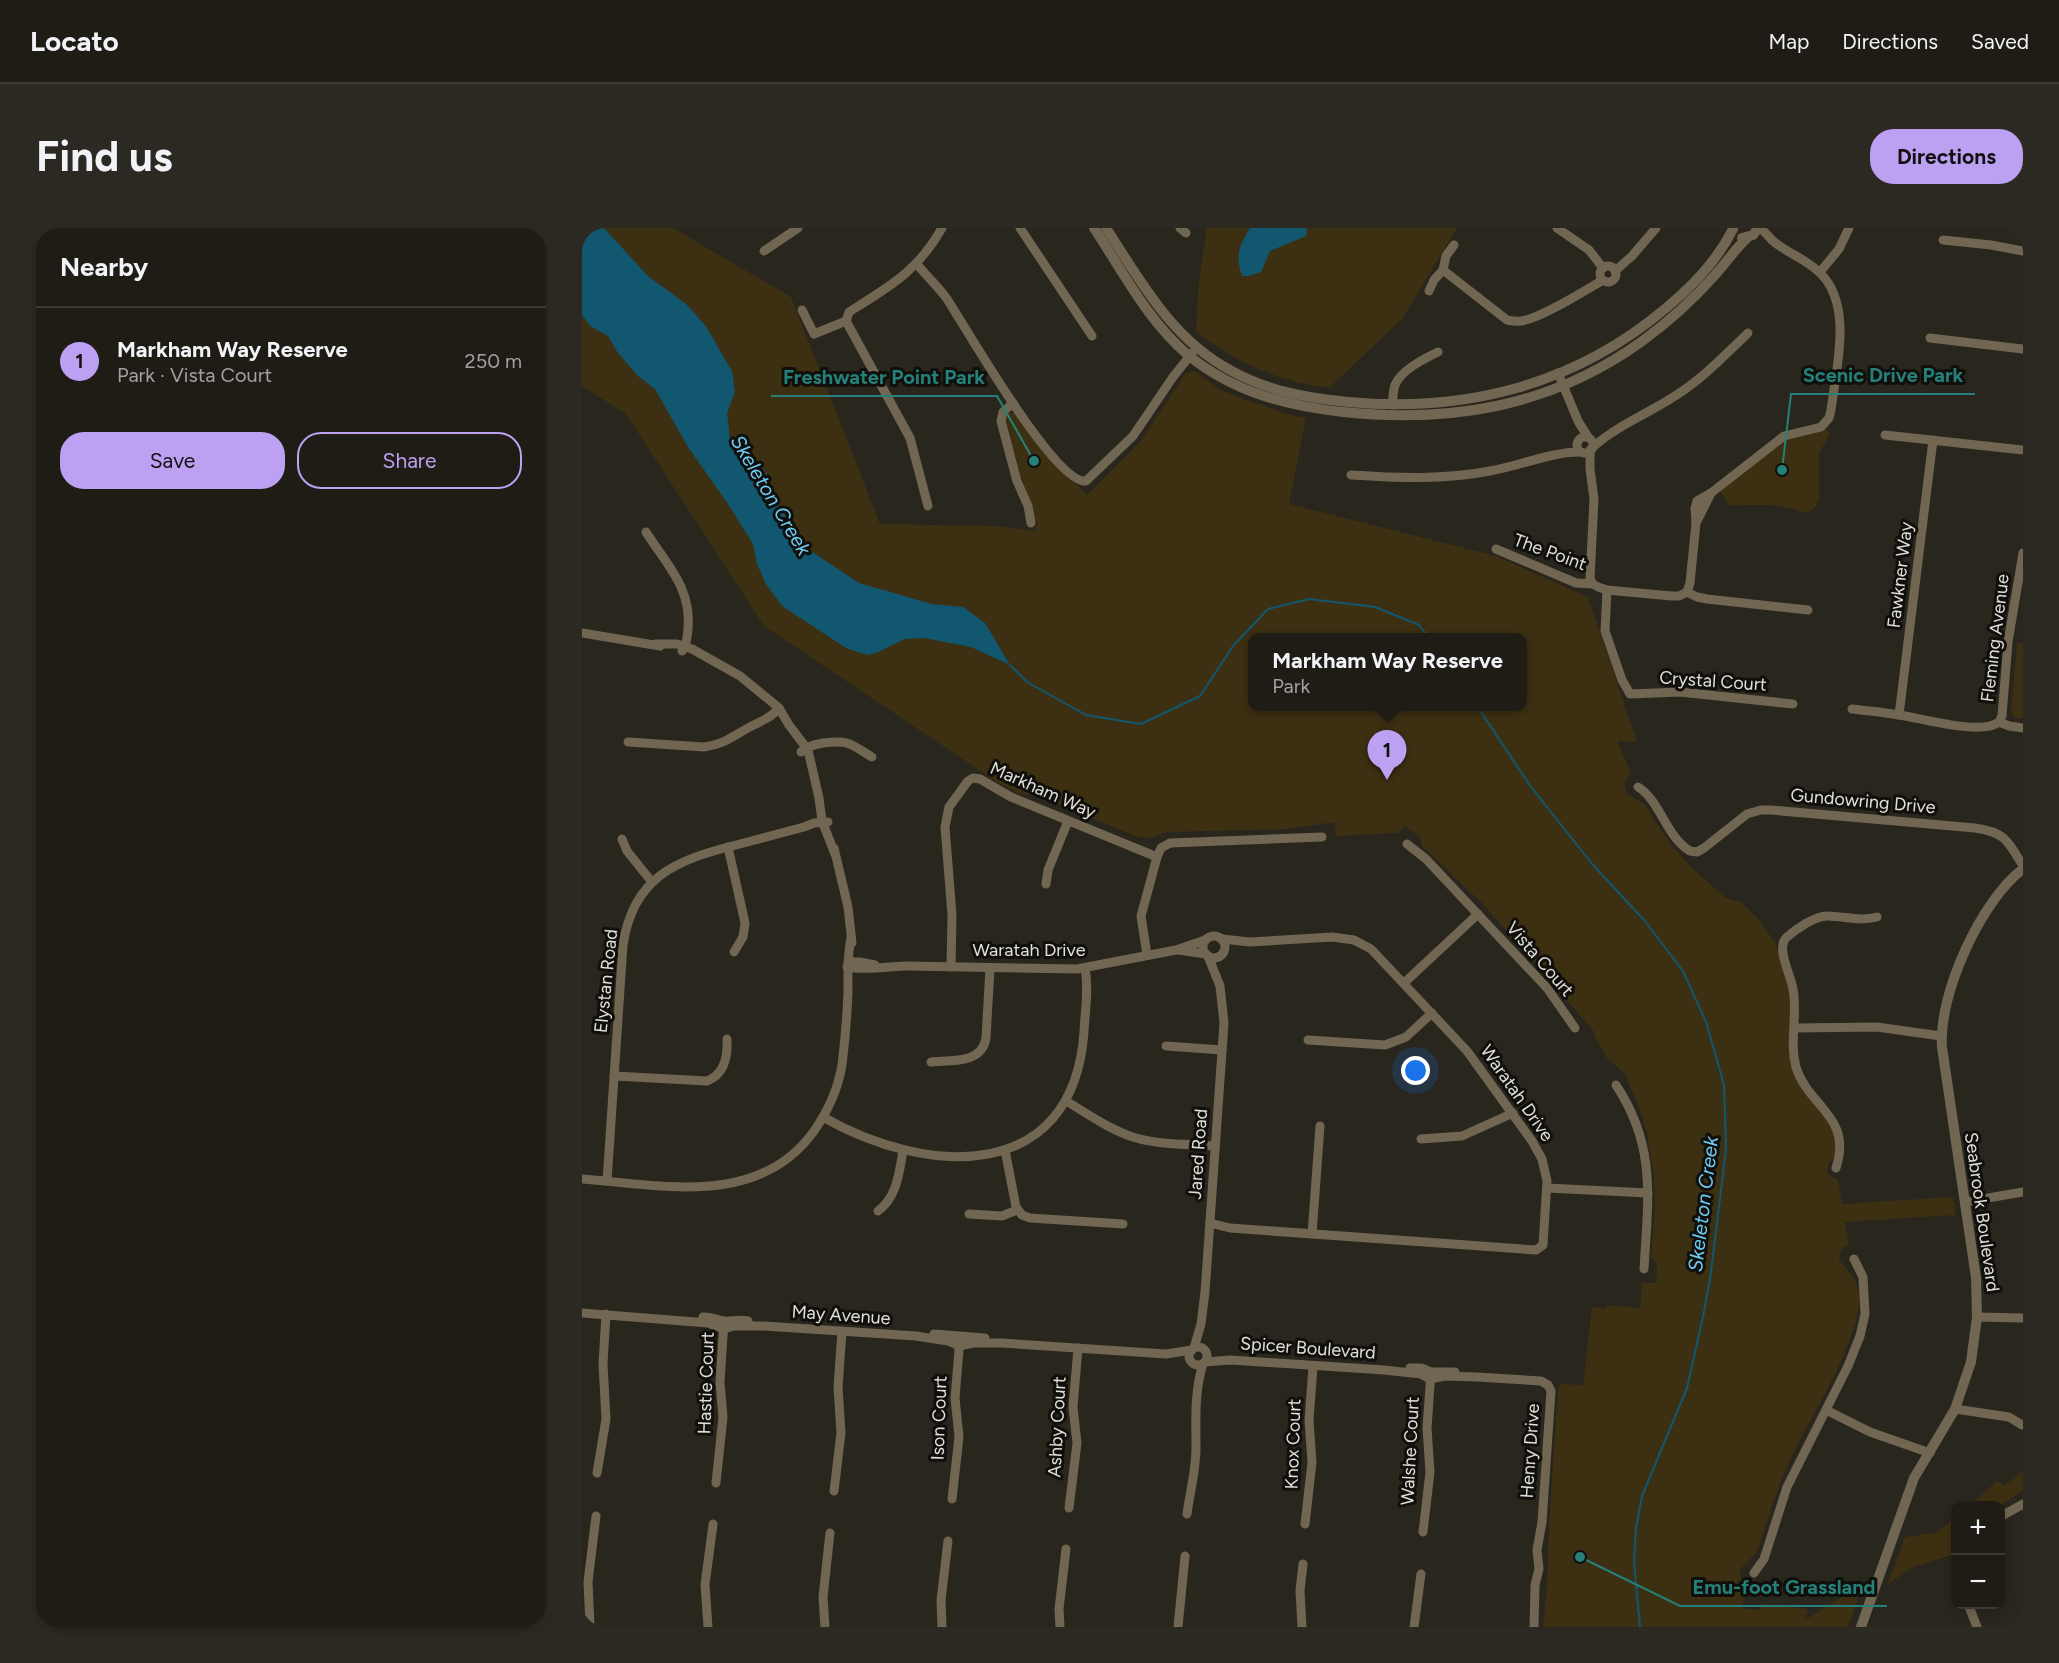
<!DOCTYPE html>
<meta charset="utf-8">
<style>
:root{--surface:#1f1c16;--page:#2c2923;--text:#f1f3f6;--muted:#a1a1a1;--line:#3c3a35;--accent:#bca0f2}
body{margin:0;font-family:Figtree,sans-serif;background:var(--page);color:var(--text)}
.controls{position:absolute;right:18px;bottom:18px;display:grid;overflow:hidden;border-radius:12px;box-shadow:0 3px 9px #0003}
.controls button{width:54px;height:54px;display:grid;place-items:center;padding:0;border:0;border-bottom:2px solid var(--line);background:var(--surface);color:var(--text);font:30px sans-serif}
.you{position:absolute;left:834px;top:843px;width:21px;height:21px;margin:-15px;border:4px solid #fff;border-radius:50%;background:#1a73e8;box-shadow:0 0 0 9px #1a73e833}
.badge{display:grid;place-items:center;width:39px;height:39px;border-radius:50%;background:var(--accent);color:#111;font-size:20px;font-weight:700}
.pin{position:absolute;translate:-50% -50px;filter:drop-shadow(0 2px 3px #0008)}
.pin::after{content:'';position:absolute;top:32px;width:21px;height:18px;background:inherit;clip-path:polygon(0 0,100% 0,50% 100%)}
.popup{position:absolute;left:666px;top:405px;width:279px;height:78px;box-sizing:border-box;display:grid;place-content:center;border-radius:12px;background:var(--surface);filter:drop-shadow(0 2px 4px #0005);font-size:20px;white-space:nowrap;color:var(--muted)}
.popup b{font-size:22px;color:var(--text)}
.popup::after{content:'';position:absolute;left:50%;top:100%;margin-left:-12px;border:12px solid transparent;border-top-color:var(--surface)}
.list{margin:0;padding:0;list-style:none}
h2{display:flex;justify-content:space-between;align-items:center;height:78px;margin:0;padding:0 24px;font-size:26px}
h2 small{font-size:20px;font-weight:400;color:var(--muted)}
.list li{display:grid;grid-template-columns:39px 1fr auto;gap:18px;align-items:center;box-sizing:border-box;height:108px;padding:0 24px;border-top:2px solid var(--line)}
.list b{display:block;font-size:22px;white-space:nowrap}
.list p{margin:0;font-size:20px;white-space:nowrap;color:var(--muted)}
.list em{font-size:20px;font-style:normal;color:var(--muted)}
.actions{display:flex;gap:12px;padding:18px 24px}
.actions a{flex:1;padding:14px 0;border:2px solid var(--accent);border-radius:24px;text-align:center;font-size:21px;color:var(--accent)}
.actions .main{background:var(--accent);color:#111}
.map{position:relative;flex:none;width:1441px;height:1399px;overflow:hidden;border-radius:24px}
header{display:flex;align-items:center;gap:36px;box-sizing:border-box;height:84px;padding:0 30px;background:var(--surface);border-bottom:2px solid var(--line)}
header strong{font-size:28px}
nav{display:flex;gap:33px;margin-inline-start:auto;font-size:21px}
.intro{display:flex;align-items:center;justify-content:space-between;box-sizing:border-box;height:144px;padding:0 36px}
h1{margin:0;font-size:42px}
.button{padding:15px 27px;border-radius:24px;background:var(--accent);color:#111;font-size:21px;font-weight:700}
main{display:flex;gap:36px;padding:0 36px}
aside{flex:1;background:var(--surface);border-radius:24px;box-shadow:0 3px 9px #0003}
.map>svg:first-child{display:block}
</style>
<header>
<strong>Locato</strong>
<nav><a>Map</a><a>Directions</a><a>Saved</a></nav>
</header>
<div class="intro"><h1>Find us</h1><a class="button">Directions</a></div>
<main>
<aside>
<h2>Nearby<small></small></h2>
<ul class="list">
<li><span class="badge">1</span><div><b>Markham Way Reserve</b><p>Park · Vista Court</p></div><em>250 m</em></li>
</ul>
<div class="actions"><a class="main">Save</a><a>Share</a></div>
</aside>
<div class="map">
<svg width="1441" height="1399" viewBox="0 0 1441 1399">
<rect width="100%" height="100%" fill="#29261e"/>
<g fill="#3d3012" fill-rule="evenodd">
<path d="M0,0H91L209,69L298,296L414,298L452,303L456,295L453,293L422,191L425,185H434L458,220L505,267L558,214L604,145L613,143L640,163L705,186L724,190L707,276L914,328L1006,369L1055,514L1035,513L1049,545L1042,554L1045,566L1062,576L1087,614L1110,640L1144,670L1159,674L1176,691L1194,716L1208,764V819L1238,880L1251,902L1255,917L1252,929L1246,937L1245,942L1249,949L1256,951L1260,976L1371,969L1374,987L1263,994L1267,1016C1245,1029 1265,1038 1271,1049C1274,1053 1276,1061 1277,1066C1278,1081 1273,1097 1268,1111C1252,1156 1224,1196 1205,1239C1193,1266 1185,1294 1176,1322C1169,1335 1147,1340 1165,1358L1159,1380L1177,1382L1179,1376L1226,1381L1223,1392L1281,1356L1266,1399H961L965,1358L967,1296L976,1163L978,1156L1001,1157L1010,1079L1024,1080L1025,1077L1058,1080L1060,1055H1074L1075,1036L1069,1029L1073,979L1072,947L1065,905L1056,876L1042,845L1024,829L1014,811L1011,802L901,676L840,618L838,609L823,598L817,605L754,608L753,594L705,601L585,604L566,610L553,608L476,576L456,568L436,565L418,556L182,398L44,186L0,158ZM670,410H940V478H670Z"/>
<path d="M625,0H875L820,91L747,160C696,153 653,135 614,103L617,52Z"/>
<path d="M1244,201L1248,205L1242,217L1237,224V271C1234,280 1230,284 1221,285C1204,274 1169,278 1149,277L1144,273L1138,263L1201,213L1209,209Z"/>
<polygon points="1441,414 1441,490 1433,490 1429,484 1435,415"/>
<polygon points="1441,1243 1441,1262 1419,1278 1388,1277 1415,1253 1422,1258"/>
<polygon points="1373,1290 1373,1326 1331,1339 1306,1356 1323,1309 1353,1305"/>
</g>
<g fill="#11576f">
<polygon points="0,0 22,0 66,48 104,76 123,97 150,143 153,164 145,185 148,210 181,240 198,280 226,321 277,355 350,376 381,379 403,395 428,437 389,419 342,410 323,411 294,425 285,427 264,420 200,378 184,356 175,336 171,316 146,276 106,219 73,161 56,148 36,125 26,108 8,98 0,87"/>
<path d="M668,0H725L724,8L688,23L679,44L667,48H660C653,26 657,19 668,0Z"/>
</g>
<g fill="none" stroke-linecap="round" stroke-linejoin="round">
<g stroke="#11576f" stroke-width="2">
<polyline points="428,437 445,454 504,487 559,496 618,468 651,418 686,381 727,371 793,379 837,397 847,410"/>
<polyline points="895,478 949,559 1011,637 1062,692 1101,743 1124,794 1142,857 1144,921 1129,1044 1122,1084 1105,1160 1060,1268 1054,1300 1052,1332 1058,1399"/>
</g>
<g stroke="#706651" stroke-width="9">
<polyline points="438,0 510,108"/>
<polyline points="598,0 604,5"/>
<polyline points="975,0 1007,22 1021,40"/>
<polyline points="1361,12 1409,17 1441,23"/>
<polyline points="182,23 216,0"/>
<path d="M335,36C344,48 356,58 365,71C384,100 473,256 504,253L551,208L591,149L611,124"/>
<circle cx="1026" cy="46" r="8"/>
<path d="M861,42L925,92C930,93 934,94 939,93C958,91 1002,63 1021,52"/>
<polyline points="1033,43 1050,28 1074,0"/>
<polyline points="1238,44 1257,21 1267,0"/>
<polyline points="847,63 852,52 861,42 864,28 872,17"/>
<polyline points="220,82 232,106 264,93"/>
<polyline points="1348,110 1441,121"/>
<polyline points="976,145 996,193 1006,209"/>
<polyline points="431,175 421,184 419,193 435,253 446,278 449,295"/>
<path d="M810,177C811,171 811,163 813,157C819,142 842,131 856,124"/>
<polyline points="1303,207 1441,222"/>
<circle cx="1003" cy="217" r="8"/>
<path d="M1010,220C1035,197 1068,185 1096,166C1122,149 1144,126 1166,105"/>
<polyline points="1008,222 1008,241 1012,271 1008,351 1011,356"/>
<path d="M769,247C816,250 862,252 908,243C938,238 968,224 998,224"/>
<path d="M346,278L328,210L264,93L267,84C308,58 335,44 360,0"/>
<polyline points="1114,295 1129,265"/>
<path d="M64,304C84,336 110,360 106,401C105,410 105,415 100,423"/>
<path d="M914,321L994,355L1011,356L1016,359L1025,362L1089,368H1097L1105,364L1108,355L1114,295L1113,280L1115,273L1129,265L1202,208L1239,199L1247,190L1249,182C1254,141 1272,76 1237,44C1224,31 1205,25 1191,13C1187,9 1183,4 1178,0"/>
<polyline points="1025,362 1023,403 1040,452 1048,466 1098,464 1211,476"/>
<polyline points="1105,364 1115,369 1125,371 1226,382"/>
<polyline points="0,405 78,418"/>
<polyline points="74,416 95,416 110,421 158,448 197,480 207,497 226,522 237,570 240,593 253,626"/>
<path d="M1270,481C1286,483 1301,484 1317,487C1339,490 1400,508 1417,494L1420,488L1426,414L1441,325"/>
<polyline points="1317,487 1351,212"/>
<polyline points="1417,494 1427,498 1441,500"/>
<path d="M46,514L122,519C145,516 154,505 174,496C183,491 190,489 197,480"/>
<path d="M219,524C226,518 231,517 241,515C268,512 267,515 290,529"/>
<path d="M1056,559C1078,572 1084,609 1108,623L1115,624L1122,620L1165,586L1179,582H1189L1393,600C1423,604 1426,613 1441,638"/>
<polyline points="40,611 45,623 70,654"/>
<polyline points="825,616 844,631 965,760 993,800"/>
<polyline points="146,619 163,695 161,709 152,724"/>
<polyline points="252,620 266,679 270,715"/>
<polyline points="575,629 579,620 588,615 740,609"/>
<polyline points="464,656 466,642 486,593"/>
<circle cx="632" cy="719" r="11"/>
<polyline points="596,722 624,726"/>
<polyline points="266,734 278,734 293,737"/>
<path d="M265,739C284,743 307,738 326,738L495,741L594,722L623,712"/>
<polyline points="369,739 370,687 363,599 367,579 386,553 391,550 398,551 429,569 575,629 559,688 565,727"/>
<polyline points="822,755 896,686"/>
<polyline points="1213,800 1295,799 1359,808"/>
<polyline points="726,812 803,817 824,809 850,785"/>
<polyline points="584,818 640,822"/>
<path d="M349,834C369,832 400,836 404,810L408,740"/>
<path d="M32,848L125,853C143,846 146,828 145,811"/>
<path d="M1034,857C1075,919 1066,971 1062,1041"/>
<path d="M484,873C506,886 528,902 554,910C579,917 607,916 633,918"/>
<path d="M241,889C344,948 491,957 502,804C503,783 507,761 503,740"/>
<polyline points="839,911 880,908 931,885"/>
<polyline points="423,922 434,979 440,987 448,990 541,996"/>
<path d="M1254,940C1271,888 1226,879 1214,839C1207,813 1216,787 1211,761C1209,747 1193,719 1205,709C1214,701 1233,688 1245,688C1263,688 1277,694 1295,689"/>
<path d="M0,951C80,957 177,980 232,903C246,883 256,861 260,837C263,813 265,788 266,764C266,746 265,728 269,710"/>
<path d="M25,953L41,717C51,649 94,632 154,617C177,611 200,605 222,599L232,595L246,594"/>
<polyline points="965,960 1066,965"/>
<polyline points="1383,974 1441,964"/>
<path d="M296,983C315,969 317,945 321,923"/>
<polyline points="387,986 420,988 435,982"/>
<polyline points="628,995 648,1000 954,1022 961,1017 965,953 960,931 950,913 885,823 789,721 772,712 750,709 668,714 640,711"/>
<polyline points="730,1006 738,898"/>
<polyline points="0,1085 126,1095 142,1101 152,1098 182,1098 334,1108 366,1113 377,1118 391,1115 420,1115 584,1126 610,1122"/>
<path d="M121,1089C129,1089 134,1091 141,1093C147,1094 157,1091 166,1093"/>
<polyline points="1395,1089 1441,1090"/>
<polyline points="352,1106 403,1110"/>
<circle cx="616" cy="1128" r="9"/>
<polyline points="612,1120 619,1096 623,1064 642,795 638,758 626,728"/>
<polyline points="623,1134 648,1132 802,1142 839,1146 848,1151 863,1148 895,1149 959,1153 966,1157 969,1163 960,1294 955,1322 957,1341 953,1357 952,1399"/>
<polyline points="828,1140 840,1140 849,1144 873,1144"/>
<polyline points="1373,1181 1427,1189 1440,1197"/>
<polyline points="1244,1182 1288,1204 1348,1225"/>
<polyline points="15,1245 24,1191 21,1136 24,1086"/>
<polyline points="134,1255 141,1189 138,1154 142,1093"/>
<polyline points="252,1263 259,1205 256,1159 260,1103"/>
<polyline points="370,1271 377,1209 373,1170 378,1110"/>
<polyline points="487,1280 495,1215 491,1179 496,1120"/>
<path d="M605,1286C608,1264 614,1242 614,1220C614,1191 612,1165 621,1136"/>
<polyline points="1418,1289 1441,1276"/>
<polyline points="723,1296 730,1234 727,1193 731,1138"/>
<polyline points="841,1304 848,1244 845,1200 849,1144"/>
<polyline points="1172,1345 1182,1331 1205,1259 1266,1138 1278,1108 1283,1086 1281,1049 1272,1031"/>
<polyline points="1386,1376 1395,1399"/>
<polyline points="8,1399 6,1354 14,1288"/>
<polyline points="126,1399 123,1357 131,1296"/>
<polyline points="243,1399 241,1369 248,1305"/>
<polyline points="360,1399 359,1372 366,1313"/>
<polyline points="478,1399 477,1381 484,1321"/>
<polyline points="596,1399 603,1328"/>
<polyline points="720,1399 718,1363 721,1336"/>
<polyline points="832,1399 839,1346"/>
</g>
<g stroke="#706651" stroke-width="10">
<path d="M512,0C541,44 566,93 606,127C651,164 705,178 761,184C870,195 968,179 1059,114C1085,95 1111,72 1133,47C1144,35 1153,21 1165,10"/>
<path d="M524,0C559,54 590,111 648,142C685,163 725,170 766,174C883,185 993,157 1084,80C1111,58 1135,33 1151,1"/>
<polyline points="1160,10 1171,7 1176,0"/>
<path d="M1279,1399L1332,1250L1373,1181L1389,1134L1395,1089L1394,1050L1360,819C1356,767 1399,672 1441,641"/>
</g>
</g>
<g text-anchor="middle" stroke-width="6" stroke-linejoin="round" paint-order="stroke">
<g font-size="18" fill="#e1dfda" stroke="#100f0b">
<text transform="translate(968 324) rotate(20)" y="6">The Point</text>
<text transform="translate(1318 347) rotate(-83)" y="6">Fawkner Way</text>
<text transform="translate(1413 410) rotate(-83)" y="6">Fleming Avenue</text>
<text transform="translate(1131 453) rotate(4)" y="6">Crystal Court</text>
<text transform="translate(461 562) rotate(24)" y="6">Markham Way</text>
<text transform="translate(1281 573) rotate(5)" y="6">Gundowring Drive</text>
<text x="447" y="728">Waratah Drive</text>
<text transform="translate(958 731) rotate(49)" y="6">Vista Court</text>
<text transform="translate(24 753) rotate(-84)" y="6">Elystan Road</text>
<text transform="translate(935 865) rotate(55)" y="6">Waratah Drive</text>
<text transform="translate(616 926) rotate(-86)" y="6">Jared Road</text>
<text transform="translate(1400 984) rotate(82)" y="6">Seabrook Boulevard</text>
<text transform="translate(259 1087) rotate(4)" y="6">May Avenue</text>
<text transform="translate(726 1120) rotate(4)" y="6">Spicer Boulevard</text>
<text transform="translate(124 1155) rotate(-88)" y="6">Hastie Court</text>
<text transform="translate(357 1190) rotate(-88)" y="6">Ison Court</text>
<text transform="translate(475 1199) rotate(-87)" y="6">Ashby Court</text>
<text transform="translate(711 1216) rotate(-88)" y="6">Knox Court</text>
<text transform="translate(828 1223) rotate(-87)" y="6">Walshe Court</text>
<text transform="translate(948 1223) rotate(-86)" y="6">Henry Drive</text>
</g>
<g font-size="20" font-style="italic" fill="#6dccf4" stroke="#100f0b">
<text transform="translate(189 267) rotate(59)" y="7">Skeleton Creek</text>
<text transform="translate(1121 976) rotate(-83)" y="7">Skeleton Creek</text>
</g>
</g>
<path fill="none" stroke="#248079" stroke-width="2" d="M1200 242L1209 166H1393M452 233L415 168H189M998 1329L1098 1378H1305"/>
<g fill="#248079" stroke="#100f0b" stroke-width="2">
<circle cx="1200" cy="242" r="6"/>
<circle cx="452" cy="233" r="6"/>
<circle cx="998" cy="1329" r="6"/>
</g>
<g font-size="20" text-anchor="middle" font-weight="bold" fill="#248079" stroke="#100f0b" stroke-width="6" stroke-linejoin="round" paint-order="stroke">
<text x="1301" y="154">Scenic Drive Park</text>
<text x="302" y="156">Freshwater Point Park</text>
<text x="1202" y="1366">Emu-foot Grassland</text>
</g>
</svg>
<div class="controls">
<button>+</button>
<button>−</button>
</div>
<div class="you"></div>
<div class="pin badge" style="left:805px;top:552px">1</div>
<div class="popup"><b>Markham Way Reserve</b>Park</div>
</div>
</main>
